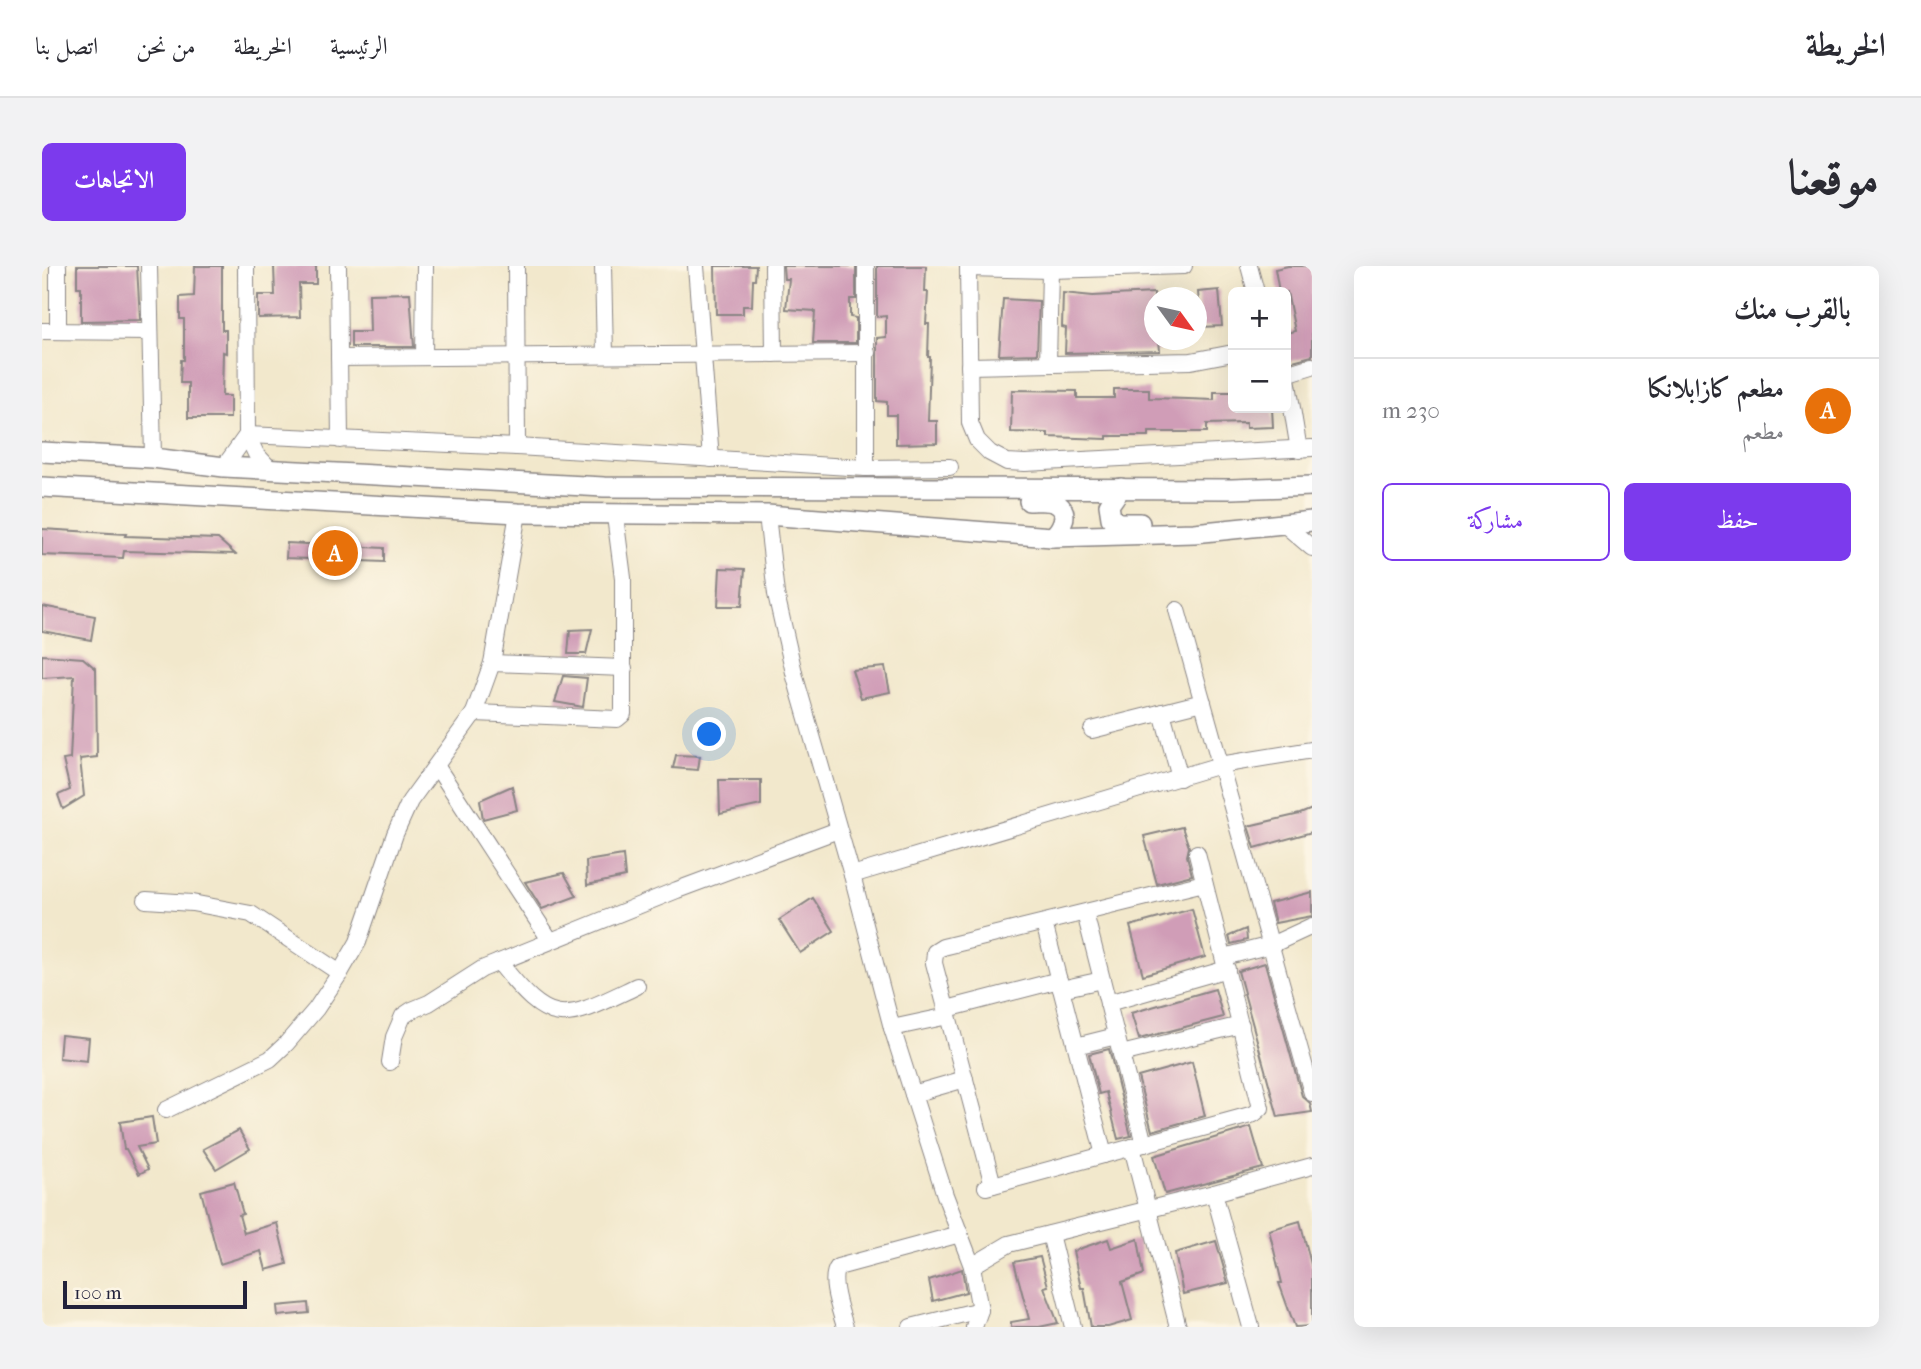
<!DOCTYPE html>
<html lang="ar">
<meta charset="utf-8">
<style>
:root{--surface:#fff;--page:#f2f2f3;--text:#2b2b33;--muted:#7c7c81;--line:#e1e1e2;--accent:#7c3aed}
body{margin:0;font-family:"IM FELL French Canon",Amiri,serif;background:var(--page);color:var(--text);direction:rtl}
.controls{position:absolute;right:21px;top:21px;display:grid;overflow:hidden;border-radius:10px;box-shadow:0 7px 28px #0002}
.controls button{width:63px;height:63px;display:grid;place-items:center;padding:0;border:0;border-bottom:2px solid var(--line);background:var(--surface);color:var(--text);font:35px sans-serif}
.compass{position:absolute;left:1102px;top:21px;width:63px;height:63px;border-radius:50%;background:var(--surface);box-shadow:0 7px 28px #0002;rotate:123deg}
.scale{position:absolute;left:21px;bottom:18px;width:184px;box-sizing:border-box;padding-left:7px;border:4px solid #22223b;border-top:0;font-size:19px;line-height:24px;white-space:nowrap;color:#22223b;-webkit-text-stroke:5px #fcf5e5;paint-order:stroke}
.you{position:absolute;left:668px;top:469px;width:24px;height:24px;margin:-18px;border:5px solid #fff;border-radius:50%;background:#1a73e8;box-shadow:0 0 0 10px #1a73e833}
.badge{display:grid;place-items:center;width:46px;height:46px;border-radius:50%;background:var(--accent);color:#fff;font-size:23px;font-weight:700}
.pin{position:absolute;translate:-50% -50%;border:4px solid #fff;box-shadow:0 2px 7px #0006}
.list{margin:0;padding:0;list-style:none}
h2{display:flex;justify-content:space-between;align-items:center;height:91px;margin:0;padding:0 28px;font-size:30px}
h2 small{font-size:23px;font-weight:400;color:var(--muted)}
.list li{display:grid;grid-template-columns:46px 1fr auto;gap:21px;align-items:center;box-sizing:border-box;height:105px;padding:0 28px;border-top:2px solid var(--line)}
.list b{display:block;font-size:26px;white-space:nowrap}
.list p{margin:0;font-size:23px;white-space:nowrap;color:var(--muted)}
.list em{font-size:23px;font-style:normal;color:var(--muted)}
.actions{display:flex;gap:14px;padding:21px 28px}
.actions a{flex:1;padding:16px 0;border:2px solid var(--accent);border-radius:10px;text-align:center;font-size:24px;color:var(--accent)}
.actions .main{background:var(--accent);color:#fff}
.map{position:relative;flex:none;width:1270px;height:1061px;overflow:hidden;direction:ltr;border-radius:10px}
header{display:flex;align-items:center;gap:42px;box-sizing:border-box;height:98px;padding:0 35px;background:var(--surface);border-bottom:2px solid var(--line)}
header strong{font-size:33px}
nav{display:flex;gap:38px;margin-inline-start:auto;font-size:24px}
.intro{display:flex;align-items:center;justify-content:space-between;box-sizing:border-box;height:168px;padding:0 42px}
h1{margin:0;font-size:49px}
.button{padding:18px 32px;border-radius:10px;background:var(--accent);color:#fff;font-size:24px;font-weight:700}
main{display:flex;gap:42px;padding:0 42px}
aside{flex:1;background:var(--surface);border-radius:10px;box-shadow:0 7px 28px #0002}
.map>svg:first-child{display:block}
</style>
<header>
<strong>الخريطة</strong>
<nav><a>الرئيسية</a><a>الخريطة</a><a>من نحن</a><a>اتصل بنا</a></nav>
</header>
<div class="intro"><h1>موقعنا</h1><a class="button">الاتجاهات</a></div>
<main>
<aside>
<h2>بالقرب منك<small></small></h2>
<ul class="list">
<li><span class="badge" style="background:#e8710a">A</span><div><b>مطعم كازابلانكا</b><p>مطعم</p></div><em>230 m</em></li>
</ul>
<div class="actions"><a class="main">حفظ</a><a>مشاركة</a></div>
</aside>
<div class="map">
<svg width="1270" height="1061" viewBox="0 0 1270 1061">
<rect width="100%" height="100%" fill="#fcf5e5"/>
<filter id="ink" filterUnits="userSpaceOnUse"><feTurbulence type="fractalNoise" baseFrequency=".0143" numOctaves="2"/><feDisplacementMap in="SourceGraphic" scale="14" xChannelSelector="R" yChannelSelector="G"/><feConvolveMatrix kernelMatrix="1 2 1 2 8 2 1 2 1" color-interpolation-filters="sRGB"/></filter>
<filter id="wash" filterUnits="userSpaceOnUse"><feTurbulence type="fractalNoise" baseFrequency=".00686" numOctaves="4" result="noise"/><feDisplacementMap in="SourceGraphic" scale="28" xChannelSelector="R" yChannelSelector="G"/><feGaussianBlur stdDeviation="1.57" result="paint"/><feColorMatrix in="noise" values="0 0 0 0 0 0 0 0 0 0 0 0 0 0 0 0 0 1.4 0 .05"/><feComposite in="paint" operator="in"/></filter>
<g filter="url(#wash)">
<rect width="100%" height="100%" fill="#f2e8cc"/>
<g id="blocks">
<g fill="#d09db7">
<polygon points="35,0 95,0 98,54 39,55 39,21 35,21"/>
<polygon points="153,0 180,0 180,64 184,64 184,87 181,86 180,130 188,130 188,152 146,152 146,117 138,117 139,94 142,94 142,53 138,53 138,31 152,30"/>
<polygon points="232,0 274,0 274,18 257,18 258,51 216,52 216,29 233,29"/>
<polygon points="673,0 714,0 713,14 711,14 710,40 701,40 701,48 674,48"/>
<polygon points="741,0 814,0 814,33 808,33 808,51 814,52 814,77 771,77 773,45 744,43 747,13 742,13"/>
<polygon points="835,0 884,0 883,26 886,26 884,58 887,58 886,91 888,91 886,155 895,155 895,177 854,178 854,149 845,149 845,136 835,135 835,72 844,71 844,50 835,51"/>
<polygon points="1246,0 1270,0 1270,90 1247,96 1244,84 1244,67 1253,65 1245,26 1237,26 1233,3"/>
<polygon points="1177,24 1180,60 1159,61 1156,26"/>
<polygon points="368,27 372,81 309,81 309,66 328,66 327,28"/>
<polygon points="1021,27 1051,30 1112,27 1112,74 1117,74 1118,85 1023,87 1024,62 1020,61"/>
<polygon points="961,33 997,35 995,88 957,89"/>
<polygon points="1072,123 1107,123 1107,132 1146,133 1172,134 1172,126 1191,126 1191,142 1230,142 1231,161 1204,162 1204,157 1165,158 1165,166 1107,166 1107,170 1065,170 1065,173 1006,171 1006,167 969,166 970,124 1035,125 1035,132 1072,132"/>
<polygon points="0,263 84,268 83,270 176,273 193,288 82,285 81,292 0,289"/>
<polygon points="245,277 342,282 342,296 244,292"/>
<polygon points="678,302 703,303 700,340 676,340"/>
<polygon points="0,340 53,350 49,374 0,365"/>
<polygon points="550,363 544,388 526,388 528,364"/>
<polygon points="0,389 41,392 54,403 55,491 38,493 42,530 21,543 16,529 28,524 21,494 28,493 32,410 0,412"/>
<polygon points="843,401 848,426 819,432 810,404"/>
<polygon points="521,410 545,412 541,441 513,436"/>
<polygon points="634,489 658,490 656,504 631,502"/>
<polygon points="677,514 719,514 719,539 678,548"/>
<polygon points="470,520 475,544 441,553 438,534"/>
<polygon points="1270,543 1270,566 1213,582 1206,560 1258,548"/>
<polygon points="1140,561 1147,581 1145,590 1150,609 1115,618 1102,570"/>
<polygon points="581,589 583,611 545,619 544,595"/>
<polygon points="522,607 535,630 500,643 483,616"/>
<polygon points="1270,626 1270,650 1233,657 1228,637"/>
<polygon points="771,632 792,665 758,687 737,654"/>
<polygon points="1150,643 1163,691 1101,709 1088,660"/>
<polygon points="1204,663 1205,674 1189,678 1187,670"/>
<polygon points="1223,697 1260,830 1268,837 1270,846 1236,851 1196,705"/>
<polygon points="1173,723 1181,751 1097,773 1089,747"/>
<polygon points="19,769 47,772 45,795 17,792"/>
<polygon points="1067,783 1089,870 1076,873 1064,826 1057,828 1047,788"/>
<polygon points="1150,796 1163,850 1110,865 1096,811"/>
<polygon points="110,851 114,878 95,881 106,903 97,908 84,883 82,883 78,856"/>
<polygon points="1209,861 1221,902 1123,928 1112,890"/>
<polygon points="197,864 208,883 174,903 161,883"/>
<polygon points="192,916 201,948 197,949 202,967 235,957 245,998 224,1004 219,985 178,998 159,925"/>
<polygon points="1258,955 1270,1002 1270,1060 1253,1061 1237,1017 1240,1017 1227,964"/>
<polygon points="1066,973 1069,982 1096,973 1102,1008 1080,1016 1090,1054 1066,1061 1049,1061 1042,1022 1039,1022 1031,985"/>
<polygon points="1174,975 1186,1017 1141,1028 1133,987"/>
<polygon points="998,991 1006,1020 1002,1021 1016,1057 997,1061 969,1061 969,1056 987,1053 972,996"/>
<polygon points="920,1003 924,1026 891,1035 887,1014"/>
<polygon points="266,1037 267,1047 236,1050 235,1040"/>
</g>
</g>
</g>
<g filter="url(#ink)">
<use href="#blocks" fill-opacity="0" stroke="#8a8584" stroke-width="2"/>
<g fill="none" stroke-linecap="round" stroke-linejoin="round">
<defs>
<g id="minor">
<polyline points="107,0 111,192"/>
<polyline points="204,0 205,169 214,188 228,203"/>
<polyline points="296,0 298,174"/>
<polyline points="474,0 475,181"/>
<polyline points="561,0 563,89"/>
<polyline points="654,0 669,193"/>
<polyline points="731,0 732,88"/>
<polyline points="824,0 824,202"/>
<polyline points="926,0 928,157 935,174 948,187 965,196 983,197 1270,182"/>
<polyline points="1207,0 1214,26"/>
<polyline points="926,2 1008,4 1142,0"/>
<polyline points="0,65 108,66"/>
<polyline points="16,65 16,0"/>
<polyline points="382,91 383,0"/>
<polyline points="297,92 825,87"/>
<polyline points="1006,98 1008,4"/>
<polyline points="927,100 1149,95 1191,87"/>
<polyline points="1244,106 1257,184"/>
<polyline points="1244,108 1270,100"/>
<polyline points="205,169 475,181 824,202 908,201"/>
<polyline points="182,201 205,169"/>
<polyline points="725,249 734,328 753,411 810,609 850,762 903,929 930,1000 938,1044 932,1061"/>
<polyline points="1243,259 1270,282"/>
<polyline points="1135,344 1270,827"/>
<polyline points="450,397 582,402"/>
<polyline points="1120,446 1138,512"/>
<polyline points="432,447 575,453 581,448 581,312 573,250"/>
<polyline points="1050,464 1161,436"/>
<polyline points="395,501 508,674"/>
<polyline points="810,609 1178,499 1270,484"/>
<polyline points="104,634 150,637 209,648 298,707"/>
<polyline points="1043,647 1102,878"/>
<polyline points="1002,657 1062,889"/>
<polyline points="1182,691 1229,679 1270,660"/>
<path d="M457,696C511,765 521,755 595,720"/>
<polyline points="1019,723 1060,714"/>
<polyline points="1066,737 1185,703"/>
<polyline points="905,743 1017,714"/>
<polyline points="850,762 906,750"/>
<polyline points="1034,780 1074,770"/>
<polyline points="1079,788 1199,759"/>
<polyline points="348,796 352,771 361,750 370,744 387,737 440,703 635,624 796,564"/>
<polyline points="871,828 923,813"/>
<polyline points="124,844 228,793 244,778 274,743 298,707 316,676 353,568 368,535 432,447 450,397 476,247"/>
<polyline points="1090,881 1136,1061"/>
<polyline points="951,919 892,697 893,686 901,681 1162,617"/>
<polyline points="944,921 1212,848 1219,842 1155,587"/>
<polyline points="1172,927 1209,1061"/>
<polyline points="1008,968 1031,1061"/>
<polyline points="930,1000 967,978 1172,927 1270,900"/>
<path d="M803,1061C799,1046 786,1013 796,1001L918,968"/>
<polyline points="869,1061 938,1044"/>
</g>
<g id="major">
<polyline points="0,186 111,192 182,201 562,221 1190,223 1270,220"/>
<polyline points="0,221 476,247 725,249 1010,271 1152,267 1270,255"/>
<polyline points="1079,222 1067,239 1069,252 1077,257 1098,257"/>
<path d="M987,235C995,235 1008,233 1015,238C1029,246 1019,264 1010,271"/>
</g>
</defs>
<use href="#minor" stroke="#8a8584" stroke-width="18"/>
<use href="#major" stroke="#8a8584" stroke-width="22"/>
<use href="#minor" stroke="#fff" stroke-width="16"/>
<use href="#major" stroke="#fff" stroke-width="19"/>
</g>
</g>
</svg>
<div class="controls">
<button>+</button>
<button>−</button>
</div>
<svg class="compass" viewBox="-18 -18 36 36"><path d="M0-13l5 13h-10z" fill="#e53935"/><path d="M0 13l5-13h-10z" fill="#7c7c81"/></svg>
<div class="scale">100 m</div>
<div class="you"></div>
<div class="pin badge" style="left:293px;top:287px;background:#e8710a">A</div>
</div>
</main>
